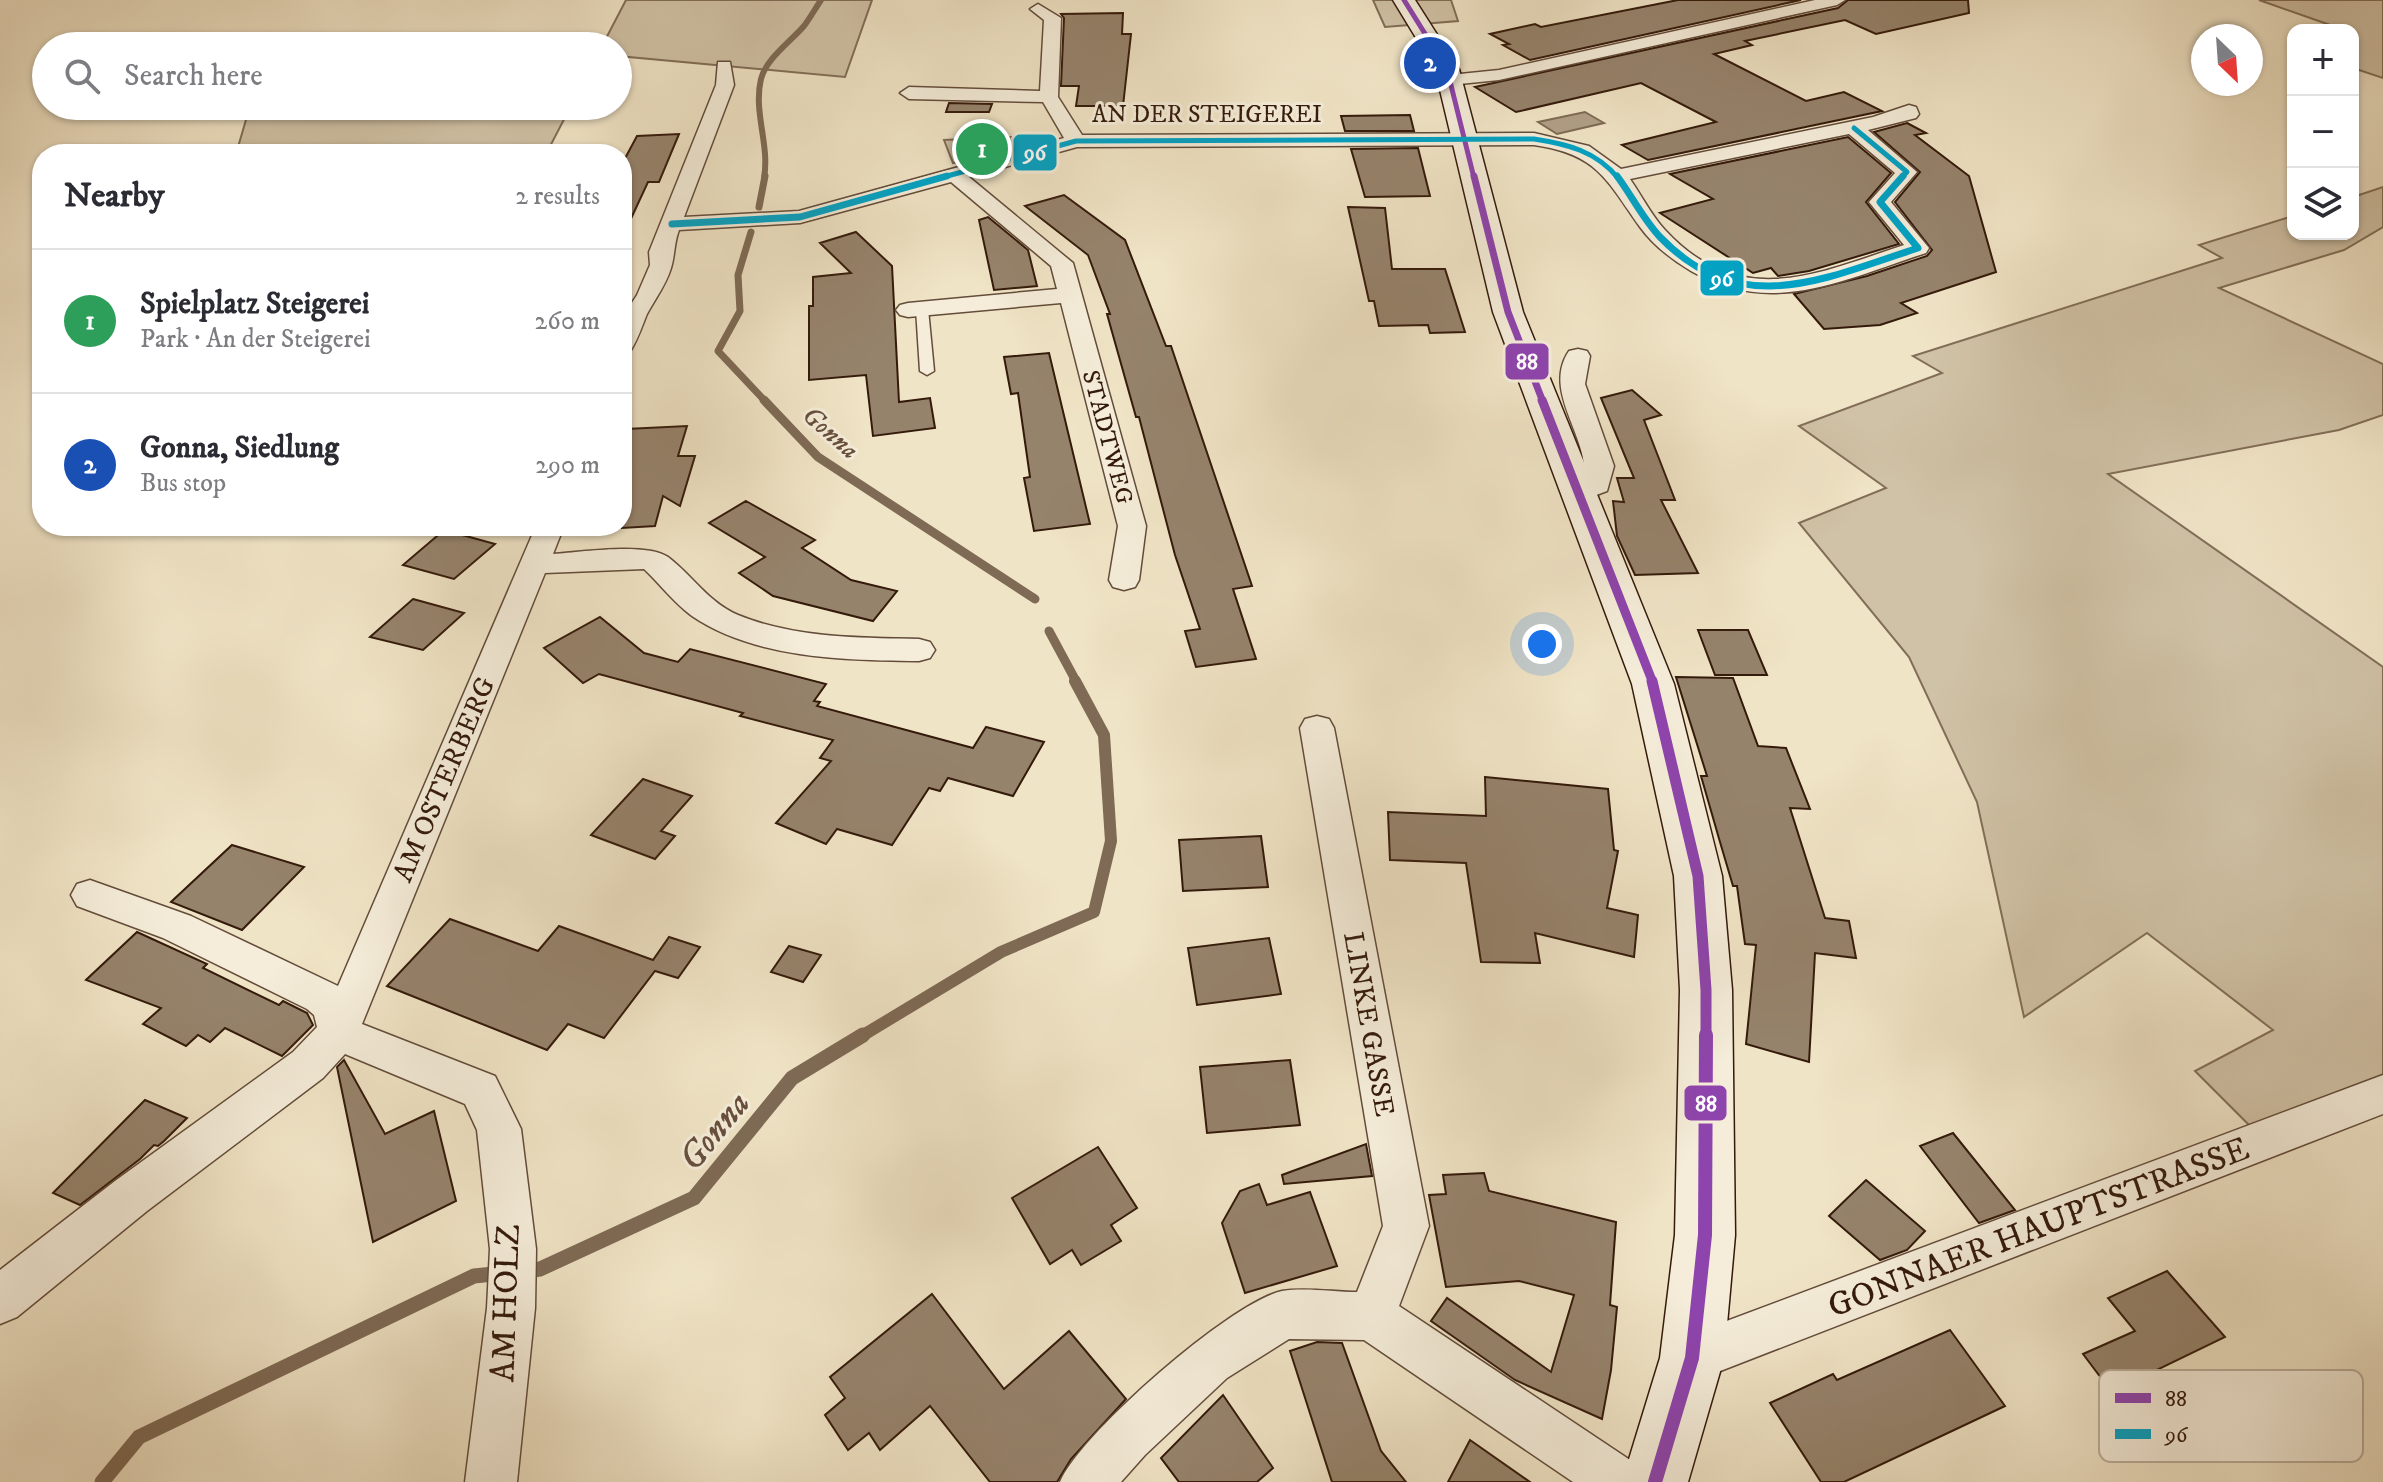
<!DOCTYPE html>
<meta charset="utf-8">
<style>
:root{--surface:#fff;--page:#f7f7f7;--text:#2b2b33;--muted:#7c7c81;--line:#e1e1e2;--accent:#b45309}
body{margin:0;font-family:"IM FELL DW Pica",serif;background:var(--page);color:var(--text)}
.controls{position:absolute;right:24px;top:24px;display:grid;overflow:hidden;border-radius:16px;box-shadow:0 2px 6px #0004}
.controls button{width:72px;height:72px;display:grid;place-items:center;padding:0;border:0;border-bottom:2px solid var(--line);background:var(--surface);color:var(--text);font:40px sans-serif}
.compass{position:absolute;left:2191px;top:24px;width:72px;height:72px;border-radius:50%;background:var(--surface);box-shadow:0 2px 6px #0004;rotate:155deg}
.you{position:absolute;left:1542px;top:644px;width:28px;height:28px;margin:-20px;border:6px solid #fff;border-radius:50%;background:#1a73e8;box-shadow:0 0 0 12px #1a73e833}
.badge{display:grid;place-items:center;width:52px;height:52px;border-radius:50%;background:var(--accent);color:#fff;font-size:26px;font-weight:700}
.pin{position:absolute;translate:-50% -50%;border:4px solid #fff;box-shadow:0 2px 8px #0006}
.list{margin:0;padding:0;list-style:none}
h2{display:flex;justify-content:space-between;align-items:center;height:104px;margin:0;padding:0 32px;font-size:34px}
h2 small{font-size:26px;font-weight:400;color:var(--muted)}
.list li{display:grid;grid-template-columns:52px 1fr auto;gap:24px;align-items:center;box-sizing:border-box;height:144px;padding:0 32px;border-top:2px solid var(--line)}
.list b{display:block;font-size:30px;white-space:nowrap}
.list p{margin:0;font-size:26px;white-space:nowrap;color:var(--muted)}
.list em{font-size:26px;font-style:normal;color:var(--muted)}
.icon{flex:none;width:44px;height:44px;fill:none;stroke:currentColor;stroke-width:2;stroke-linecap:round;stroke-linejoin:round}
.map{position:relative;flex:none;width:2383px;height:1482px;overflow:hidden}
.search{position:absolute;background:var(--surface);box-shadow:0 2px 6px #0004;left:32px;top:32px;width:600px;height:88px;display:flex;align-items:center;gap:20px;box-sizing:border-box;padding:0 28px;border-radius:44px;color:var(--muted);font-size:30px}
.panel{position:absolute;background:var(--surface);box-shadow:0 2px 6px #0004;left:32px;top:144px;width:600px;height:392px;border-radius:32px}
.map>svg:first-child{display:block}
</style>
<div class="map">
<svg width="2383" height="1482" viewBox="0 0 2383 1482">
<rect width="100%" height="100%" fill="#f0e4c6"/>
<filter id="stains"><feTurbulence type="fractalNoise" baseFrequency=".0025" numOctaves="4"/><feColorMatrix values="0 0 0 0 .2 0 0 0 0 .09 0 0 0 0 .02 0 0 0 .5 -.17"/></filter>
<radialGradient id="worn" r=".72"><stop offset=".6" stop-color="#630" stop-opacity="0"/><stop offset="1" stop-color="#630" stop-opacity=".3"/></radialGradient>
<g fill="#d0c2a6" stroke="#826e58" stroke-width="2">
<polygon points="626,0 872,0 845,77 618,56 618,46 602,46"/>
<polygon points="1373,0 1451,0 1458,21 1385,27"/>
<polygon points="2259,0 2383,0 2383,78 2353,68 2353,30 2312,30 2330,25"/>
<polygon points="250,106 571,106 546,154 236,154"/>
<polygon points="1054,135 1057,141 953,163 944,140"/>
<polygon points="2383,187 2383,227 2344,250 2219,288 2383,364 2383,415 2339,430 2108,474 2383,667 2383,1075 2252,1128 2195,1071 2273,1030 2147,933 2024,1017 1977,802 1909,657 1799,523 1886,488 1799,426 1942,373 1913,356 2222,258 2199,245 2293,216 2293,234 2353,234 2353,197"/>
</g>
<polygon fill="#b09f86" stroke="#7e6a55" stroke-width="2" points="1585,112 1604,123 1557,134 1538,122"/>
<g fill="none" stroke-linecap="round" stroke-linejoin="round">
<path stroke="#7e6a55" stroke-width="6" d="M764,178C770,145 753,112 761,79C766,59 790,42 804,26C810,18 815,9 821,0"/>
<g stroke="#7e6a55" stroke-width="7">
<polyline points="759,207 765,176"/>
<polyline points="751,232 738,275 740,311 718,351 766,402"/>
</g>
<g stroke="#7e6a55" stroke-width="9">
<polyline points="764,400 818,457 1035,599"/>
<polyline points="1049,631 1077,683"/>
</g>
<polyline stroke="#7e6a55" stroke-width="12" points="860,1037 1001,952 1094,912 1111,841 1104,735 1075,681"/>
<g stroke="#7e6a55" stroke-width="15">
<polyline points="520,1272 540,1269 694,1198 792,1078 863,1035"/>
<polyline points="102,1482 139,1437 474,1276 503,1273"/>
</g>
</g>
<g fill="#96836c" stroke="#341a0b" stroke-width="2">
<polygon points="1678,0 1801,0 1530,60 1503,45 1509,44 1490,34 1535,24 1541,27"/>
<polygon points="1848,0 1968,0 1969,13 1876,34 1845,20 1745,41 1752,45 1714,54 1806,101 1844,92 1882,111 1648,160 1622,145 1716,122 1641,83 1516,112 1475,87 1838,8"/>
<polygon points="1123,13 1122,34 1131,34 1123,106 1076,106 1079,86 1061,86 1064,18 1061,14"/>
<polygon points="949,103 992,104 989,112 946,112"/>
<polygon points="1410,115 1414,131 1345,131 1341,116"/>
<polygon points="1907,123 1926,133 1915,135 1969,176 1996,272 1901,303 1917,313 1880,325 1824,329 1794,294 1867,276 1927,256 1932,250 1895,202 1920,172 1874,132"/>
<polygon points="679,134 659,182 648,182 622,238 622,164 637,136"/>
<polygon points="1848,137 1891,173 1866,202 1899,244 1809,271 1778,276 1771,268 1753,273 1660,213 1713,199 1670,174"/>
<polygon points="1418,148 1430,196 1365,197 1351,149"/>
<polygon points="1064,195 1125,240 1166,346 1171,346 1252,586 1233,589 1256,659 1196,667 1185,631 1200,629 1175,555 1139,417 1136,417 1107,314 1110,314 1088,255 1025,206"/>
<polygon points="1348,207 1385,208 1392,269 1445,269 1465,332 1430,333 1428,325 1379,326 1374,301 1369,301"/>
<polygon points="988,217 1028,250 1037,286 994,290 979,220"/>
<polygon points="856,232 892,266 899,402 930,398 935,428 873,436 866,375 809,380 809,306 813,306 813,277 851,273 820,243"/>
<polygon points="1049,353 1090,524 1034,531 1024,478 1030,477 1018,393 1011,394 1004,357"/>
<polygon points="1632,390 1661,415 1644,420 1675,500 1661,500 1698,573 1635,575 1617,536 1613,501 1624,502 1617,478 1634,478 1601,398"/>
<polygon points="687,426 678,456 695,456 680,506 663,496 655,526 622,528 622,442 626,429"/>
<polygon points="746,501 815,540 802,548 851,580 897,591 873,621 773,596 739,573 765,557 709,523"/>
<polygon points="444,530 495,544 454,579 403,565"/>
<polygon points="413,599 464,613 423,650 370,637"/>
<polygon points="600,617 644,653 678,662 690,649 826,684 814,701 820,702 817,706 973,748 986,727 1044,742 1013,796 948,778 940,791 929,788 892,845 837,829 826,844 776,823 831,761 820,758 833,740 740,716 743,713 599,674 583,683 544,648"/>
<polygon points="1698,630 1748,630 1767,675 1715,675"/>
<polygon points="1676,677 1733,678 1758,746 1786,748 1810,809 1790,808 1825,918 1849,921 1856,958 1815,953 1809,1062 1746,1044 1756,945 1745,944 1737,886 1733,886 1720,842 1701,776 1707,776"/>
<polygon points="1485,777 1608,789 1614,850 1618,851 1607,908 1638,915 1634,957 1535,933 1540,963 1481,962 1466,863 1390,860 1388,812 1486,816"/>
<polygon points="643,779 692,796 661,831 675,836 655,859 591,835"/>
<polygon points="1261,836 1268,887 1183,891 1179,840"/>
<polygon points="232,845 304,867 242,930 171,902"/>
<polygon points="450,919 538,951 559,926 653,960 669,937 700,947 678,978 655,971 604,1038 568,1024 547,1050 387,986"/>
<polygon points="137,932 207,964 203,968 279,1005 283,1001 307,1013 313,1025 282,1056 225,1028 210,1042 198,1035 186,1046 143,1024 161,1008 86,980"/>
<polygon points="1269,938 1281,994 1197,1005 1188,948"/>
<polygon points="789,946 821,955 803,982 771,972"/>
<polygon points="344,1060 385,1134 434,1111 456,1201 373,1242 337,1067"/>
<polygon points="1290,1060 1300,1125 1207,1133 1200,1067"/>
<polygon points="145,1100 187,1118 164,1141 158,1146 154,1145 140,1159 80,1205 53,1193"/>
<polygon points="1953,1133 2015,1210 1979,1223 1920,1146"/>
<polygon points="1366,1144 1372,1176 1284,1184 1282,1175"/>
<polygon points="1098,1147 1137,1208 1111,1225 1121,1241 1081,1265 1072,1250 1050,1264 1012,1198"/>
<polygon points="1484,1173 1489,1191 1616,1222 1610,1305 1617,1307 1611,1370 1602,1419 1515,1380 1431,1321 1447,1298 1551,1372 1574,1295 1519,1281 1446,1287 1429,1195 1446,1194 1443,1175"/>
<polygon points="1866,1180 1925,1231 1907,1250 1880,1260 1829,1216"/>
<polygon points="1259,1184 1267,1205 1310,1192 1337,1266 1245,1293 1222,1223 1240,1191"/>
<polygon points="2167,1271 2225,1337 2140,1378 2156,1398 2126,1411 2083,1354 2135,1331 2108,1298"/>
<polygon points="932,1294 1004,1389 1069,1331 1126,1399 1071,1459 1057,1482 990,1482 930,1406 880,1450 869,1433 848,1450 825,1415 845,1398 830,1377"/>
<polygon points="1950,1330 2005,1406 1844,1482 1821,1482 1770,1403 1833,1374 1837,1380"/>
<polygon points="1317,1342 1342,1343 1381,1451 1406,1482 1332,1482 1290,1351"/>
<polygon points="1223,1395 1273,1468 1257,1482 1179,1482 1161,1458"/>
<polygon points="1470,1440 1530,1482 1448,1482"/>
</g>
<g fill="none" stroke-linecap="round" stroke-linejoin="round">
<defs>
<polygon id="service" points="922,305 928,309 934,371 927,375 920,371 916,309"/>
<g id="minor">
<polygon points="1815,0 1845,0 1837,5 1499,80 1450,85 1441,80 1450,75 1499,70"/>
<path d="M1038,4L1061,18L1058,97L1082,135L1534,133L1589,146L1621,169L1873,117L1909,105L1916,107L1919,114L1916,118L1868,130L1917,172L1891,202L1929,248L1926,253C1845,279 1772,318 1691,271C1671,259 1653,245 1640,227C1606,179 1597,154 1534,145L1077,147L969,177L1073,263L1146,526L1139,580L1135,587L1124,590L1113,587L1109,580L1118,526L1061,303L908,317L900,315L896,310L900,305L908,303L1057,289L1051,266L951,182L800,223L679,230C674,243 675,255 671,268C666,285 655,299 647,314C642,326 638,339 631,350L622,352V318L637,295L650,265L649,252L716,85L718,62H730L734,85L684,217L799,211L1064,138L1043,102L909,99L900,93L909,87L1040,91L1044,20L1030,9ZM1849,134L1895,173L1869,202L1904,245C1816,274 1740,311 1665,230C1651,215 1642,196 1630,179Z"/>
<path d="M1578,349L1587,351L1590,356L1585,384L1614,466L1607,491L1578,502L1568,500L1564,494L1568,488L1584,481C1591,438 1541,392 1569,351Z"/>
<path d="M536,526H564L553,554C580,552 647,542 668,557C693,576 708,602 738,615C794,638 860,638 919,639L930,642L935,650L930,658L919,661C846,660 755,659 692,616C674,603 660,584 644,569L545,573L362,1024L495,1076L521,1129L536,1249L535,1308L517,1482H465L487,1308L490,1249L477,1130L465,1104L345,1054L323,1078L147,1211L17,1317L0,1324V1270L115,1181L293,1052L317,1027L314,1015L307,1009L163,938L77,906L71,895L77,884L90,880L191,916L338,986Z"/>
<path d="M1317,716L1329,719L1334,728L1429,1226L1399,1306L1636,1464L1644,1482H1573L1364,1340L1289,1339L1227,1378L1145,1455L1121,1482H1060C1080,1434 1231,1302 1282,1291C1305,1287 1334,1292 1357,1292L1383,1226L1300,728L1305,719Z"/>
<polygon points="2383,1075 2383,1114 1692,1382 1675,1375 1668,1358 1675,1341 1692,1334"/>
</g>
<polygon id="secondary" points="1393,0 1415,0 1459,69 1523,312 1674,684 1722,876 1732,990 1735,1235 1724,1358 1688,1482 1622,1482 1660,1358 1675,1235 1680,990 1674,876 1632,684 1493,312 1435,69"/>
</defs>
<use href="#service" stroke="#634c3a" stroke-width="3"/>
<use href="#minor" stroke="#634c3a" stroke-width="3"/>
<use href="#secondary" stroke="#341a0b" stroke-width="3"/>
<use href="#service" fill="#f5edda" fill-rule="evenodd"/>
<use href="#minor" fill="#f5edda" fill-rule="evenodd"/>
<use href="#secondary" fill="#f5edda" fill-rule="evenodd"/>
<defs>
<polyline id="bus-1-far4" points="1404,0 1447,69 1474,178"/>
<polyline id="bus-1-far3" points="1474,176 1508,312 1543,402"/>
<polyline id="bus-1-far2" points="1542,400 1653,683"/>
<polyline id="bus-1-far1" points="1652,681 1698,876 1706,990 1706,1037"/>
<polyline id="bus-1" points="1655,1482 1692,1358 1705,1235 1706,1035"/>
<g id="bus-2-far1">
<polyline points="1854,128 1907,172 1901,178"/>
<path d="M940,178L1076,141L1534,139C1567,144 1596,151 1618,178"/>
</g>
<g id="bus-2">
<path d="M1617,176C1632,196 1643,219 1660,237C1741,321 1825,278 1918,248L1880,202L1903,176"/>
<polyline points="672,224 800,217 947,176"/>
</g>
</defs>
<use href="#bus-1-far4" stroke="#f5edda" stroke-width="8"/>
<use href="#bus-1-far3" stroke="#f5edda" stroke-width="11"/>
<use href="#bus-1-far2" stroke="#f5edda" stroke-width="14"/>
<use href="#bus-1-far1" stroke="#f5edda" stroke-width="17"/>
<use href="#bus-1" stroke="#f5edda" stroke-width="20"/>
<use href="#bus-2-far1" stroke="#f5edda" stroke-width="8"/>
<use href="#bus-2" stroke="#f5edda" stroke-width="11"/>
<use href="#bus-1-far4" stroke="#8e44ad" stroke-width="5"/>
<use href="#bus-1-far3" stroke="#8e44ad" stroke-width="7"/>
<use href="#bus-1-far2" stroke="#8e44ad" stroke-width="9"/>
<use href="#bus-1-far1" stroke="#8e44ad" stroke-width="11"/>
<use href="#bus-1" stroke="#8e44ad" stroke-width="14"/>
<use href="#bus-2-far1" stroke="#03a2c4" stroke-width="5"/>
<use href="#bus-2" stroke="#03a2c4" stroke-width="7"/>
</g>
<g text-anchor="middle" stroke-width="6" stroke-linejoin="round" paint-order="stroke">
<g font-size="24" fill="#341a0b" stroke="#f5edda">
<text x="1207" y="122">AN DER STEIGEREI</text>
<text transform="translate(1108 437) rotate(75)" y="8">STADTWEG</text>
</g>
<g font-size="26" font-style="italic" fill="#664f3c" stroke="#f5edda">
<text transform="translate(831 432) rotate(41)" y="9">Gonna</text>
</g>
<g font-size="28" fill="#341a0b" stroke="#f5edda">
<text transform="translate(443 779) rotate(-67)" y="10">AM OSTERBERG</text>
<text transform="translate(1370 1024) rotate(80)" y="10">LINKE GASSE</text>
</g>
<g font-size="34" fill="#341a0b" stroke="#f5edda">
<text transform="translate(2038 1226) rotate(-21)" y="12">GONNAER HAUPTSTRASSE</text>
<text transform="translate(504 1303) rotate(-88)" y="12">AM HOLZ</text>
</g>
<g font-size="36" font-style="italic" fill="#664f3c" stroke="#f5edda">
<text transform="translate(713 1130) rotate(-51)" y="13">Gonna</text>
</g>
</g>
<rect x="2099" y="1370" width="264" height="92" rx="12" fill="#f5edda" stroke="#bbae9c" stroke-width="2"/>
<rect x="2115" y="1393" width="36" height="10" fill="#8e44ad"/>
<rect x="2115" y="1429" width="36" height="10" fill="#03a2c4"/>
<g font-size="22" fill="#341a0b">
<text x="2165" y="1406">88</text>
<text x="2165" y="1442">96</text>
</g>
<g stroke="#f5edda" stroke-width="3">
<rect x="1012" y="133" width="46" height="39" rx="8" fill="#03a2c4"/>
<rect x="1699" y="259" width="46" height="38" rx="8" fill="#03a2c4"/>
<rect x="1504" y="342" width="46" height="39" rx="8" fill="#8e44ad"/>
<rect x="1683" y="1084" width="45" height="38" rx="8" fill="#8e44ad"/>
</g>
<g font-size="22" text-anchor="middle" font-weight="bold" fill="#fff">
<text x="1035" y="160">96</text>
<text x="1722" y="286">96</text>
<text x="1527" y="369">88</text>
<text x="1706" y="1111">88</text>
</g>
<rect width="100%" height="100%" filter="url(#stains)"/>
<rect width="100%" height="100%" fill="url(#worn)"/>
</svg>
<div class="controls">
<button>+</button>
<button>−</button>
<button><svg class="icon" aria-label="layers" viewBox="0 0 24 24"><path d="M12 4l9 5-9 5-9-5zM3 14l9 5 9-5"/></svg></button>
</div>
<svg class="compass" viewBox="-18 -18 36 36"><path d="M0-13l5 13h-10z" fill="#e53935"/><path d="M0 13l5-13h-10z" fill="#7c7c81"/></svg>
<div class="you"></div>
<div class="pin badge" style="left:982px;top:149px;background:#2e9e5b">1</div>
<div class="pin badge" style="left:1430px;top:63px;background:#1a4fb4">2</div>
<div class="search"><svg class="icon" aria-label="search" viewBox="0 0 24 24"><circle cx="10" cy="10" r="6"/><path d="M15 15l6 6"/></svg>Search here</div>
<section class="panel">
<h2>Nearby<small>2 results</small></h2>
<ul class="list">
<li><span class="badge" style="background:#2e9e5b">1</span><div><b>Spielplatz Steigerei</b><p>Park · An der Steigerei</p></div><em>260 m</em></li>
<li><span class="badge" style="background:#1a4fb4">2</span><div><b>Gonna, Siedlung</b><p>Bus stop</p></div><em>290 m</em></li>
</ul>
</section>
</div>
